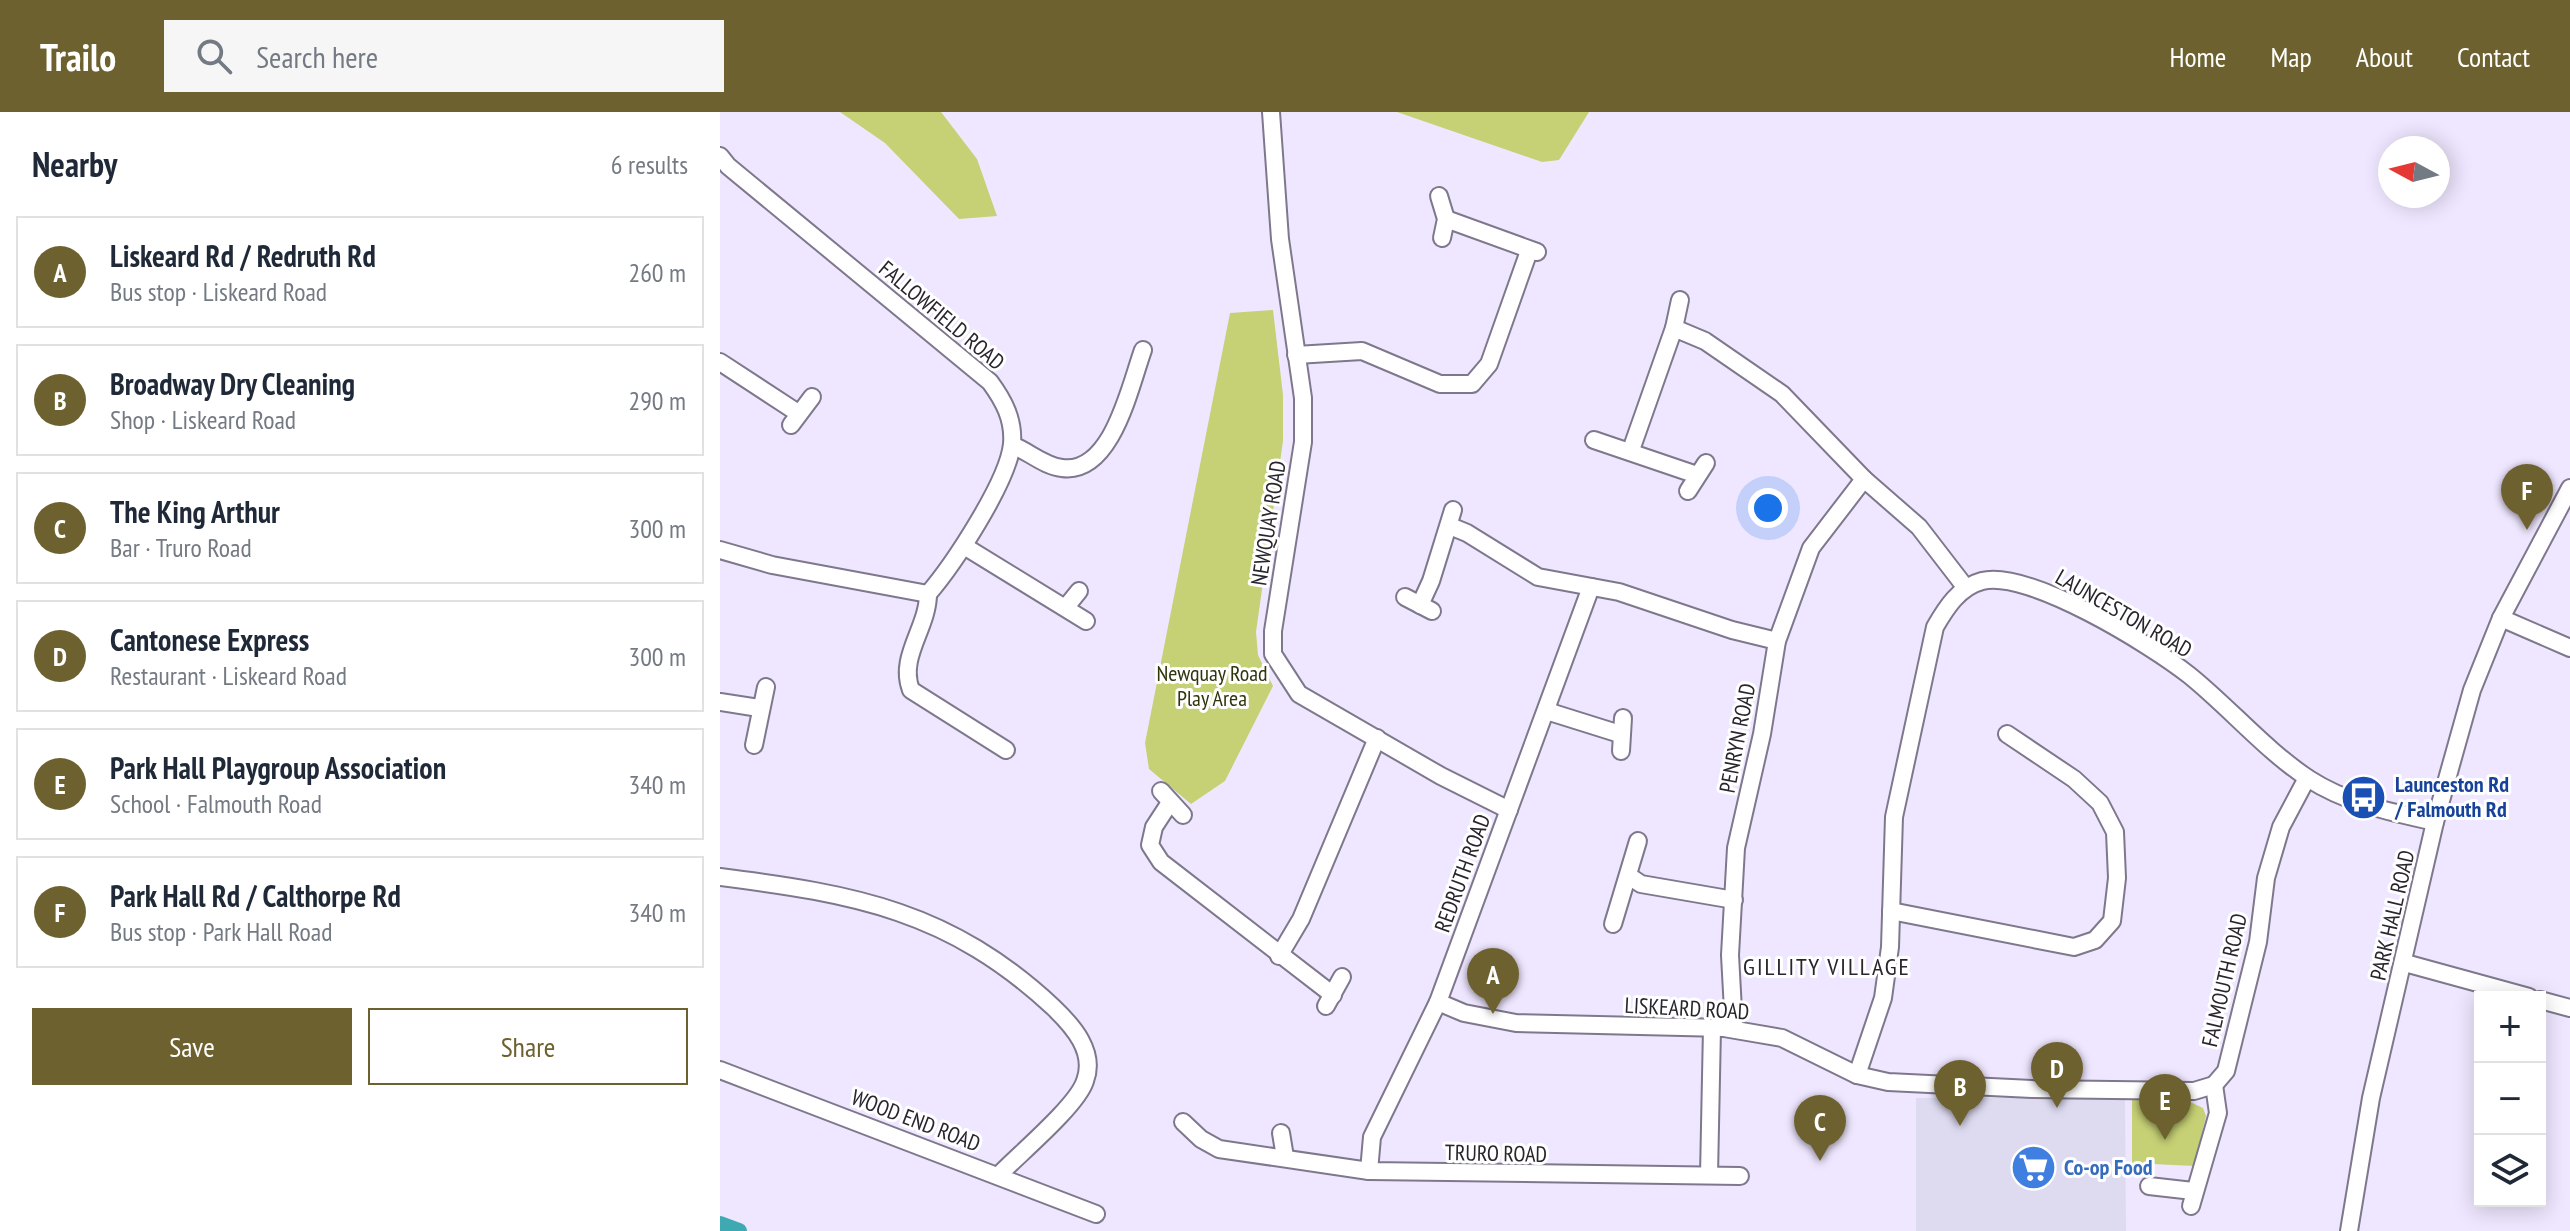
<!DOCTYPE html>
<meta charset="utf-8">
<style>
:root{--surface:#fff;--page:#f6f6f7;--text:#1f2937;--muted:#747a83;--line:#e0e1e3;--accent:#6d622f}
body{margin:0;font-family:"PT Sans Narrow",sans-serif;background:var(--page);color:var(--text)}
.controls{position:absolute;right:24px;bottom:24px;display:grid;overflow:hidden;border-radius:0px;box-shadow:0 4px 20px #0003}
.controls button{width:72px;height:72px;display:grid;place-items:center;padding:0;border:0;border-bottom:2px solid var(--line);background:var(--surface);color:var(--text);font:40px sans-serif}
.compass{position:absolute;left:1658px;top:24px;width:72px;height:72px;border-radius:50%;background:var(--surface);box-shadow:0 4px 20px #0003;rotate:277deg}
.you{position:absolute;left:1048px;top:396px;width:28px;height:28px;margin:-20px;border:6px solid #fff;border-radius:50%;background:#1a73e8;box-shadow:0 0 0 12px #1a73e833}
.badge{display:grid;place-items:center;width:52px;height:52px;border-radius:50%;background:var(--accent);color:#fff;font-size:26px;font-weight:700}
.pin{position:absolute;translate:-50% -66px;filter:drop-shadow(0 2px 4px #0008)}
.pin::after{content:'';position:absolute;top:42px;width:28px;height:24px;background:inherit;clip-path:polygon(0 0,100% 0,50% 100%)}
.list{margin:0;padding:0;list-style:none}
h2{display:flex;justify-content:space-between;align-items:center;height:104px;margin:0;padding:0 32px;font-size:34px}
h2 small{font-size:26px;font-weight:400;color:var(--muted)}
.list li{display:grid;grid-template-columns:52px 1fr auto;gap:24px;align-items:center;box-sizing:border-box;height:112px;margin:0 16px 16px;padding:0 16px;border:2px solid var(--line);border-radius:0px}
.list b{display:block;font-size:30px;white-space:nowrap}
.list p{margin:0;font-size:26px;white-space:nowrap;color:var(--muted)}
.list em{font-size:26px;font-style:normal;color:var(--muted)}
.actions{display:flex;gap:16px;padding:24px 32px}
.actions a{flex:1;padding:18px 0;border:2px solid var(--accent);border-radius:0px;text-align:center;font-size:28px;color:var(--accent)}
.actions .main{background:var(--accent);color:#fff}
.icon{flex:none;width:44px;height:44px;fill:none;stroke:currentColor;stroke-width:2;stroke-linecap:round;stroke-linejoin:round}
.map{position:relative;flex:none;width:1850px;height:1119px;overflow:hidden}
header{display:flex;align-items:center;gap:48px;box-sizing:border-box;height:112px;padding:0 40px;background:var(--accent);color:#fff}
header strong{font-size:38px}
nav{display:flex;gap:44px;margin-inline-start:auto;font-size:28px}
.search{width:560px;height:72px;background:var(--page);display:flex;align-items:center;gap:20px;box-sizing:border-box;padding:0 28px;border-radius:0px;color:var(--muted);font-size:30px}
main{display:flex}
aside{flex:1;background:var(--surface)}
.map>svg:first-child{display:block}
</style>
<header>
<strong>Trailo</strong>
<div class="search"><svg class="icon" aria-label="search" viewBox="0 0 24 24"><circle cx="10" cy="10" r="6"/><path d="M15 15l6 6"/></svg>Search here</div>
<nav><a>Home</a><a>Map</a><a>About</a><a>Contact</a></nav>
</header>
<main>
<aside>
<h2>Nearby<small>6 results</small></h2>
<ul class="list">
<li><span class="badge">A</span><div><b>Liskeard Rd / Redruth Rd</b><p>Bus stop · Liskeard Road</p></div><em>260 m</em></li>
<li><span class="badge">B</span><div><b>Broadway Dry Cleaning</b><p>Shop · Liskeard Road</p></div><em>290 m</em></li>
<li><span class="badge">C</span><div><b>The King Arthur</b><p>Bar · Truro Road</p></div><em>300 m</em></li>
<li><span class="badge">D</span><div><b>Cantonese Express</b><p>Restaurant · Liskeard Road</p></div><em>300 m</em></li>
<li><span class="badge">E</span><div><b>Park Hall Playgroup Association</b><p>School · Falmouth Road</p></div><em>340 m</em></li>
<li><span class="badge">F</span><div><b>Park Hall Rd / Calthorpe Rd</b><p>Bus stop · Park Hall Road</p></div><em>340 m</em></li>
</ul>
<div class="actions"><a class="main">Save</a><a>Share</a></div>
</aside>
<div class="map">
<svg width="1850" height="1119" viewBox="0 0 1850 1119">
<rect width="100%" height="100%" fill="#efe7ff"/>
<polygon fill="#dedbf1" points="1405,985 1406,1119 1196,1119 1196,986"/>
<g fill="#c6d074">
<polygon points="120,0 221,0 257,47 277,104 239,107 165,31"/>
<polygon points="677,0 869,0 839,48 822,50"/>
<polygon points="553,198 563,283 563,329 536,520 538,543 553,574 505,669 471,692 429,657 425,631 510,201"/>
<polygon points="1412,986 1470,990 1483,996 1486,1004 1474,1054 1412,1051"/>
</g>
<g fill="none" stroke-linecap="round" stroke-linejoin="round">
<polyline stroke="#3ea9b2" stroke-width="16" points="0,1112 19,1119"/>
<defs>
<g id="minor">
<polyline points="551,0 560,127 583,286 583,330 553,519 553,542 579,582 721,664 789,698"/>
<path d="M0,44L8,54L270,270C284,289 294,308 292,332C288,370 233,453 208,482"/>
<polyline points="719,84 726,107 722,126"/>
<polyline points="726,107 817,140"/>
<polyline points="954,216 985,229 1062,282 1144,367 1199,415 1246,476"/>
<polyline points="576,243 642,239 720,272 752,272 769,252 809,139"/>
<polyline points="0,250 78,301"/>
<polyline points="71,313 92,285"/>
<polyline points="874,328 977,363"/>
<path d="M292,333C308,339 324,354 342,356C392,363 410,274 423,238"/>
<polyline points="911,338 954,216 960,188"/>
<polyline points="968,379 986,351"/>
<polyline points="730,414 747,421 818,465 899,480 1012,518 1057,529"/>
<polyline points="244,434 366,509"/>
<polyline points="0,438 52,453 208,482"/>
<path d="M208,482C208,516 178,545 191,578L286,638"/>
<polyline points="685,485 712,499"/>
<polyline points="700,493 711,469 733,398"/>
<polyline points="346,495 359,479"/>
<polyline points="1781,506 1850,536"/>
<polyline points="0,590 39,596"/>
<polyline points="827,596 833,601 900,622"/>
<polyline points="34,633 46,575"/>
<polyline points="901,639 903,606"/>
<polyline points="441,679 463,703"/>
<polyline points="449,692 434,715 430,733 441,750 613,883"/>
<polyline points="909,764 921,772 1014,788"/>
<path d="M0,765C135,782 230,799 333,895C353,914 376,940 365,969C357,994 299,1042 279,1063"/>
<polyline points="1171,799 1354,835 1375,828 1392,809 1397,766 1395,720 1380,691 1354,667 1287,622"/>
<polyline points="893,812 918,729"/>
<polyline points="559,844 581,807 657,626"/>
<polyline points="1685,851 1809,885"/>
<polyline points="1820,888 1850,896"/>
<polyline points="718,890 744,901 796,911 1004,916 1062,926 1137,963 1168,970 1312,977 1474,979 1494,973"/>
<polyline points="606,894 622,865"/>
<polyline points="1014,917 1010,843 1016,736 1042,622 1057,529 1091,436 1144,367"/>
<polyline points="0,958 376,1102"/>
<path d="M1137,963L1163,886L1170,835L1174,705L1215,515C1226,496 1239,475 1262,469C1308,457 1431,533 1469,563C1510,596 1545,638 1589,667C1628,692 1671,700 1715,710"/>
<polyline points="1494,973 1506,959 1538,830 1546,766 1561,715 1587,666"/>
<polyline points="463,1010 481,1027 499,1037 649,1059 1020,1064"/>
<polyline points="561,1021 565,1045"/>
<polyline points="649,1059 652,1025 718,890 871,475"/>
<polyline points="989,1063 992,916"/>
<polyline points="1429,1074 1473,1079"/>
<polyline points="1471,1094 1498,1001 1494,973"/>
<polyline points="1629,1119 1651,986 1715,710 1752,578 1781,506 1850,376"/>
</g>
</defs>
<use href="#minor" stroke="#7f778c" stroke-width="20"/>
<use href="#minor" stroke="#fff" stroke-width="16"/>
</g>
<defs>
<symbol id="bus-disc" viewBox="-11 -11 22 22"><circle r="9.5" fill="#1a4fb4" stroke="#fff"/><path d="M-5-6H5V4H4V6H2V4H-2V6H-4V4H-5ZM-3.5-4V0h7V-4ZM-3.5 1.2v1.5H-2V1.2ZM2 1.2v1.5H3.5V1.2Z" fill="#fff"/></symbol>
<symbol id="supermarket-disc" viewBox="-11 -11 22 22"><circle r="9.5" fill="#3f7fe0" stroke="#fff"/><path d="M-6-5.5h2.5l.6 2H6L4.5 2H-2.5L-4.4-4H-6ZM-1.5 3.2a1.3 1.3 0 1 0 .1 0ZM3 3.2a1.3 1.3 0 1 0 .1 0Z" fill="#fff"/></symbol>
</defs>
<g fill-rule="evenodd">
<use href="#bus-disc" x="1618" y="660" width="51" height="51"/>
<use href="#supermarket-disc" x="1288" y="1030" width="51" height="51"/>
</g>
<g text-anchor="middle" stroke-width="6" stroke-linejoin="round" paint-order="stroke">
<g font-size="22" fill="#28252d" stroke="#fff">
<text transform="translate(222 203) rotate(40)" y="8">FALLOWFIELD ROAD</text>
<text transform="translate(548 411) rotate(-81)" y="8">NEWQUAY ROAD</text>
<text transform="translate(1404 501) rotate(30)" y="8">LAUNCESTON ROAD</text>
<text transform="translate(1017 626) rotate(-79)" y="8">PENRYN ROAD</text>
<text transform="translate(742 761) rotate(-70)" y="8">REDRUTH ROAD</text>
<text transform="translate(1672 803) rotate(-77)" y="8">PARK HALL ROAD</text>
<text transform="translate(1504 868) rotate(-77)" y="8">FALMOUTH ROAD</text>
<text transform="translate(967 896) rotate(3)" y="8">LISKEARD ROAD</text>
<text transform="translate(196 1008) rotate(21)" y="8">WOOD END ROAD</text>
<text transform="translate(776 1041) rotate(1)" y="8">TRURO ROAD</text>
</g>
<g font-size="22" fill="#31350c" stroke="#fff">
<text x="492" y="569">Newquay Road<tspan x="492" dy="25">Play Area</tspan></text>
</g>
<g font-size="22" font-weight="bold" fill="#164399" stroke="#fff" text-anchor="start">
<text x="1675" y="680">Launceston Rd<tspan x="1675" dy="25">/ Falmouth Rd</tspan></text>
</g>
<g font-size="22" font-weight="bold" fill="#366cbe" stroke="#fff" text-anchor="start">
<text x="1344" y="1063">Co-op Food</text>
</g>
<g font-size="24" letter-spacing="2" fill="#28252d" stroke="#fff">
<text x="1107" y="863">GILLITY VILLAGE</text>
</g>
</g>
</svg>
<div class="controls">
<button>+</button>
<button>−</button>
<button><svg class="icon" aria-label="layers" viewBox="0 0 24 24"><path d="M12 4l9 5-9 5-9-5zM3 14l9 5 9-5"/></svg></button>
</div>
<svg class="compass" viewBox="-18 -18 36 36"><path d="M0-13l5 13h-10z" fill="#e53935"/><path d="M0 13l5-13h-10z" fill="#747a83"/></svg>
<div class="you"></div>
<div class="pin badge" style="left:773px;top:902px">A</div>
<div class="pin badge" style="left:1240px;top:1014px">B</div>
<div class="pin badge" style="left:1100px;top:1049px">C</div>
<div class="pin badge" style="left:1337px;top:996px">D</div>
<div class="pin badge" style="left:1445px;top:1028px">E</div>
<div class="pin badge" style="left:1807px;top:418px">F</div>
</div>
</main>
